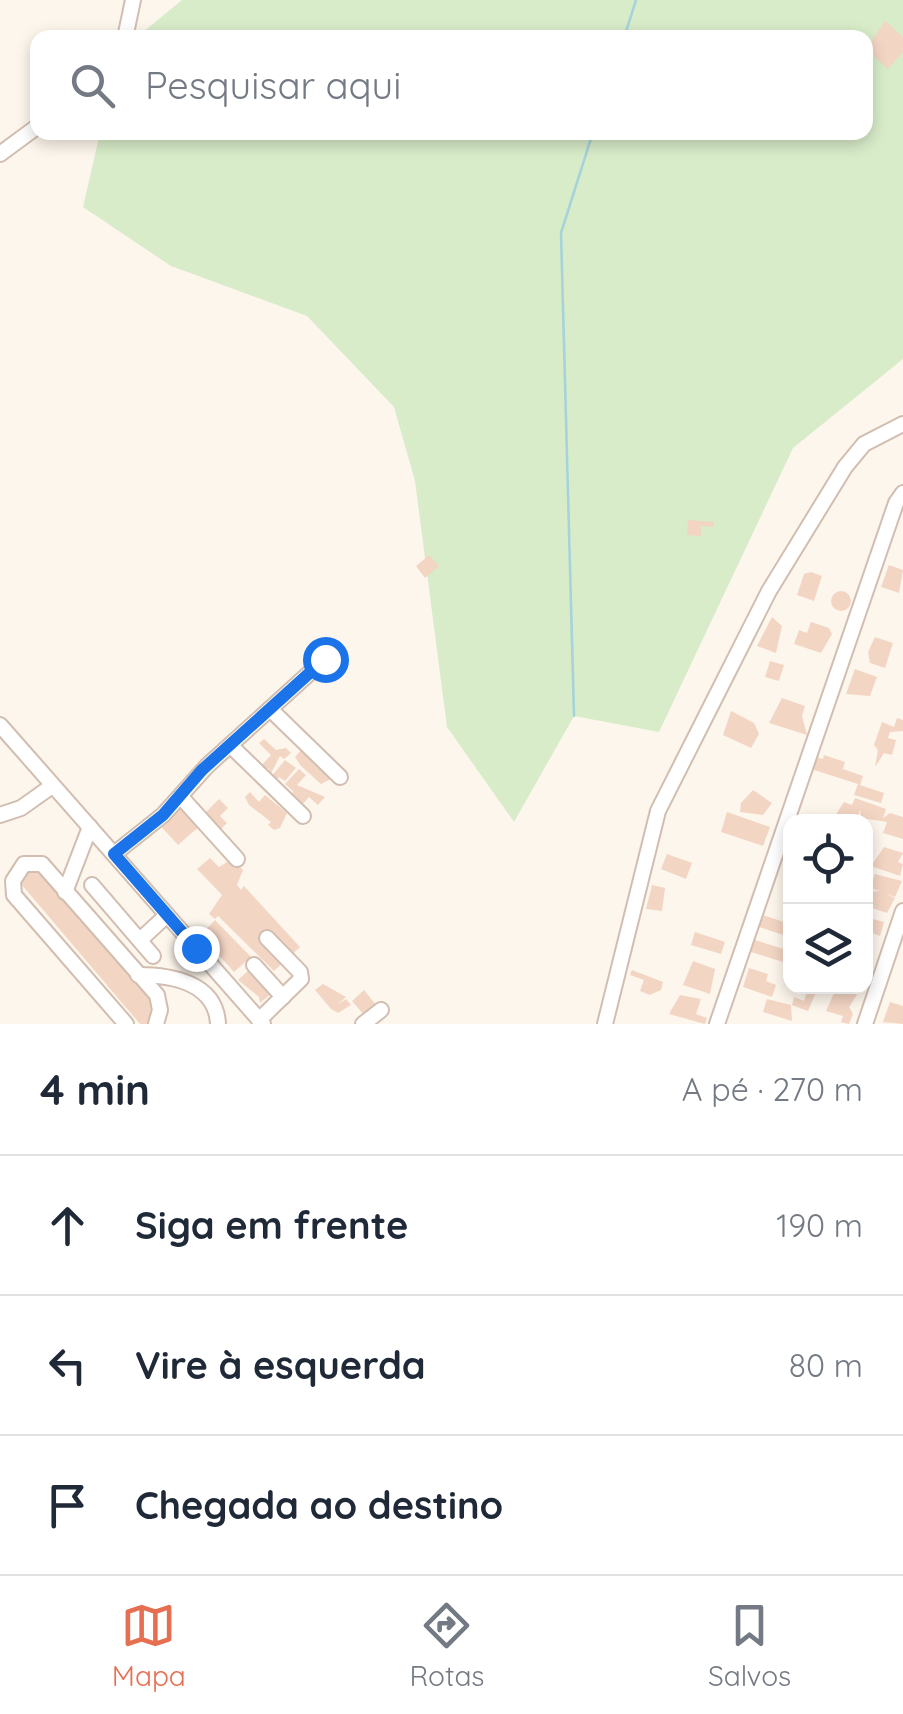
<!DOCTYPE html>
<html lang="pt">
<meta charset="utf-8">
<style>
:root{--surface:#fff;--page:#f2f2f3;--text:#1f2937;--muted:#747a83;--line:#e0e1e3;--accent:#e76f51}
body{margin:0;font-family:Quicksand,sans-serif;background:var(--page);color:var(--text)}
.controls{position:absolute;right:30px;bottom:30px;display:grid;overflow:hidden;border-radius:20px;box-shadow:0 5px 15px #0003}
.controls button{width:90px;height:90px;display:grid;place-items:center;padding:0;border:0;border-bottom:2px solid var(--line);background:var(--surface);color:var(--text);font:50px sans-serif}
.stop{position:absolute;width:30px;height:30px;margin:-22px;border:8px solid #1a73e8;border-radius:50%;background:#fff}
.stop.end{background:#1a73e8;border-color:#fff;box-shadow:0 2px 10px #0008}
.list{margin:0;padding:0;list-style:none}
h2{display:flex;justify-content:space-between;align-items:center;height:130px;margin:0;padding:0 40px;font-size:42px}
h2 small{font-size:32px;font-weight:400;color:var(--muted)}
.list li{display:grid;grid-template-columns:65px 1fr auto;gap:30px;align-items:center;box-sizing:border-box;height:140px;padding:0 40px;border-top:2px solid var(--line)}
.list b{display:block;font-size:38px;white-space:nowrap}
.list em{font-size:32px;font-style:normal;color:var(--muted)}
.icon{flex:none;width:55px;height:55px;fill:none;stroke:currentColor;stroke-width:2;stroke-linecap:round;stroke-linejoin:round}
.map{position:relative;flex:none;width:903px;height:1024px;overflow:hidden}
.search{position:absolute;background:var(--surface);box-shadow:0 5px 15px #0003;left:30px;right:30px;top:30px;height:110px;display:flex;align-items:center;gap:25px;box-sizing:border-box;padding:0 35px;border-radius:20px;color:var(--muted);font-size:38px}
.sheet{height:550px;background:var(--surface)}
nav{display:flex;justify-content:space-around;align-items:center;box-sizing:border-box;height:140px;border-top:2px solid var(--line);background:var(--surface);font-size:28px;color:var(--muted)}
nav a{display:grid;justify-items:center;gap:5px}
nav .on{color:var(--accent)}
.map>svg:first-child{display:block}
</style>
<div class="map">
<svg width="903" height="1024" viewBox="0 0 903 1024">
<rect width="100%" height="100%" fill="#fdf6ec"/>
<polygon fill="#d8ecc9" points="182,0 903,0 903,359 793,448 659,732 574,716 514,822 447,727 415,481 394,407 307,316 171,266 83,207 100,133 866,132 866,38 137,37"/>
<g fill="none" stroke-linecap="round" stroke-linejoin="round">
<g stroke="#a5d3da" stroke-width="2.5">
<polyline points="624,38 636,0"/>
<polyline points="574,716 561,233 593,132"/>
</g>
</g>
<g fill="#f3d5c3">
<polygon points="885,21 903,37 903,52 888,69 866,49"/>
<polygon points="688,520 714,522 713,527 701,526 701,536 687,535"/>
<polygon points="429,555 439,566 425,578 416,566"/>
<polygon points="889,565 903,570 899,593 881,587"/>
<polygon points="811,572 822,576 814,601 797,595 804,574"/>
<circle cx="841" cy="601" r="10"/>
<polygon points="772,617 782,626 776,653 757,646"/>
<polygon points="811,622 829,628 832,634 821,653 794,644 799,630 807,633"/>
<polygon points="875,637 893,643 885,668 870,663 868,652"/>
<polygon points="770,661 784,665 779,681 765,677"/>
<polygon points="855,669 877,677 870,696 846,694"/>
<polygon points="782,698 805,706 802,716 807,735 769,723"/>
<polygon points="731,711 754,723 759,734 751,748 723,735"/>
<polygon points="897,718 903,720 903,731 890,732 888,738 896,740 892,755 884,753 875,767 878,750 874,745 882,722 894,727"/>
<polygon points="264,739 276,750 286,748 291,753 284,759 280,756 270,775 269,769 261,766 271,755 259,743"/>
<polygon points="302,749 309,752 306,756 319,769 324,764 332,777 329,780 321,784 301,766 295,757"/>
<polygon points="824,755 845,762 843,769 863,776 860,785 884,793 881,803 854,795 858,784 811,769 815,757 823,759"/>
<polygon points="285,760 296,768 285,781 279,777 275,781 271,777"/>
<polygon points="299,769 306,775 297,785 325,797 318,805 309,797 301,806 292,797 293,791 285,784"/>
<polygon points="753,790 772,803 763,815 740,812 741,803"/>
<polygon points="250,792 259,802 265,795 287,813 280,828 274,830 268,825 271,822 249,805 245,797"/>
<polygon points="855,798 886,809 883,818 890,813 903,817 903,839 883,833 887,822 861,818 860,810 857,818 866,822 831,822 844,802 852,805"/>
<polygon points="219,799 228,808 220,816 227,823 218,832 202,816"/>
<polygon points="181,801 202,824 178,845 157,822"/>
<polygon points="727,812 770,827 763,846 721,832"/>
<polygon points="884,847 903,853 898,862 903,864 900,876 871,866"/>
<polygon points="667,854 692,863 686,879 661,869"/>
<polygon points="210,858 219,867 229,861 235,868 238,865 243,870 237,885 241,890 244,886 300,947 274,971 218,916 215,919 209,914 222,895 197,869"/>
<polygon points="34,862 163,1014 151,1024 140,1024 16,878"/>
<polygon points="875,874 902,881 895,897 884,893 895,898 887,913 866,906 870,892 880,891 870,888"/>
<polygon points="652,885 665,888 662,911 646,909"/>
<polygon points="763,915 790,924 790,937 759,927"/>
<polygon points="866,917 884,922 880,936 872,933 866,951"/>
<polygon points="215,920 251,957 234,972 201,935"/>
<polygon points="695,932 725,942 721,954 691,945"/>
<polygon points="755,940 790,951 790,964 751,952"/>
<polygon points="693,961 715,969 710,994 683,985"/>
<polygon points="251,968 272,993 260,1003 259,997 238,980"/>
<polygon points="749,968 768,974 766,981 776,985 772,997 743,987"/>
<polygon points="632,970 663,982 661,990 650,995 640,991 644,980 630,975"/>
<polygon points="323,984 346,997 337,1005 346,999 351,1005 338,1013 331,1009 315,990"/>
<polygon points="825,986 860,990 849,1007 853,1014 849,1024 841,1022 843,1016 826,1011 834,993"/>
<polygon points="808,989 816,992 808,1011 792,1005 794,997 804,1001"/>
<polygon points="364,990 376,1005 364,1015 352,1001"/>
<polygon points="680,995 701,999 696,1014 707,1018 705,1024 669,1014"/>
<polygon points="767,999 791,1005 792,1021 763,1012"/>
<polygon points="890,1002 903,1006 903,1024 883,1022"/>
</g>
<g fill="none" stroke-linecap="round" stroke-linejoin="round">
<defs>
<g id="minor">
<polyline points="125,38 133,0"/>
<polyline points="0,154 38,126"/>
<polyline points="270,709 340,777"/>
<polyline points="0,725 263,1024"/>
<polyline points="231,746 303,816"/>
<polyline points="181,797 237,859"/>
<polyline points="0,815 21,808 52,786"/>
<polyline points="114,854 163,815 207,766 325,659"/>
<polyline points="92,885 153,956"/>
<polyline points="65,892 90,827"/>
<polyline points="140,940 167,915"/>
<polyline points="254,965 283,997"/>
<path d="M138,975C170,975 216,982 218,1024"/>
<polyline points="259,1020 301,979 300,972 267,938"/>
<polyline points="126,1024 14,895 13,881 24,864 42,864 157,995 160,1010 156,1024"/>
<polyline points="363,1024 381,1010"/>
<polyline points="605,1024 658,811 769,591 845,467 864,444 903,424"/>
<polyline points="717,1024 896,503 903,493"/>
<polyline points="865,1024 903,911"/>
</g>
</defs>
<use href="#minor" stroke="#d1beb0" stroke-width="18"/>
<use href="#minor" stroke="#fff" stroke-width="14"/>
</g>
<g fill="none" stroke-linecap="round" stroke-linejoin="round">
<polyline stroke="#1a73e8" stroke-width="12" points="196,948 114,854 163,815 202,770 325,659"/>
</g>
</svg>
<div class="controls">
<button><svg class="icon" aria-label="locate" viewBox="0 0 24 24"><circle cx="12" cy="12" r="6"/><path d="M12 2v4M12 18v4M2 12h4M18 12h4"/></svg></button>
<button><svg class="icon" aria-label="layers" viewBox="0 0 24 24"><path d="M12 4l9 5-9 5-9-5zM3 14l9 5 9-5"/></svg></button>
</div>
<div class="stop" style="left:325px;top:659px"></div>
<div class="stop end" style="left:196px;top:948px"></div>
<div class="search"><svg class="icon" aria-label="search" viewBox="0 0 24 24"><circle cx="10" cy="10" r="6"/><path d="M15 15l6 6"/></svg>Pesquisar aqui</div>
</div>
<section class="sheet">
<h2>4 min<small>A pé · 270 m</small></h2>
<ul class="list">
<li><svg class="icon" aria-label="ahead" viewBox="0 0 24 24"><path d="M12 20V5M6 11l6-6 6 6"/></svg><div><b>Siga em frente</b></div><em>190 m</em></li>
<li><svg class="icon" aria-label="left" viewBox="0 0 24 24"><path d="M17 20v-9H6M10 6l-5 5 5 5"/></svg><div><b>Vire à esquerda</b></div><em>80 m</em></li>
<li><svg class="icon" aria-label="arrive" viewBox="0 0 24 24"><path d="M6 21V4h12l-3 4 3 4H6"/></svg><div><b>Chegada ao destino</b></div></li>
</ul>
</section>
<nav>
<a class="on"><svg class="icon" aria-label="map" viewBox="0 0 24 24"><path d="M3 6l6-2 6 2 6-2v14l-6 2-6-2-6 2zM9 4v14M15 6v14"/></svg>Mapa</a>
<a><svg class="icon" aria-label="directions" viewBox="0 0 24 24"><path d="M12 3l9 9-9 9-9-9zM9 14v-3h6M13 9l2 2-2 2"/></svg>Rotas</a>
<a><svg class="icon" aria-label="saved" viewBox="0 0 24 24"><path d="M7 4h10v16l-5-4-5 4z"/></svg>Salvos</a>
</nav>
